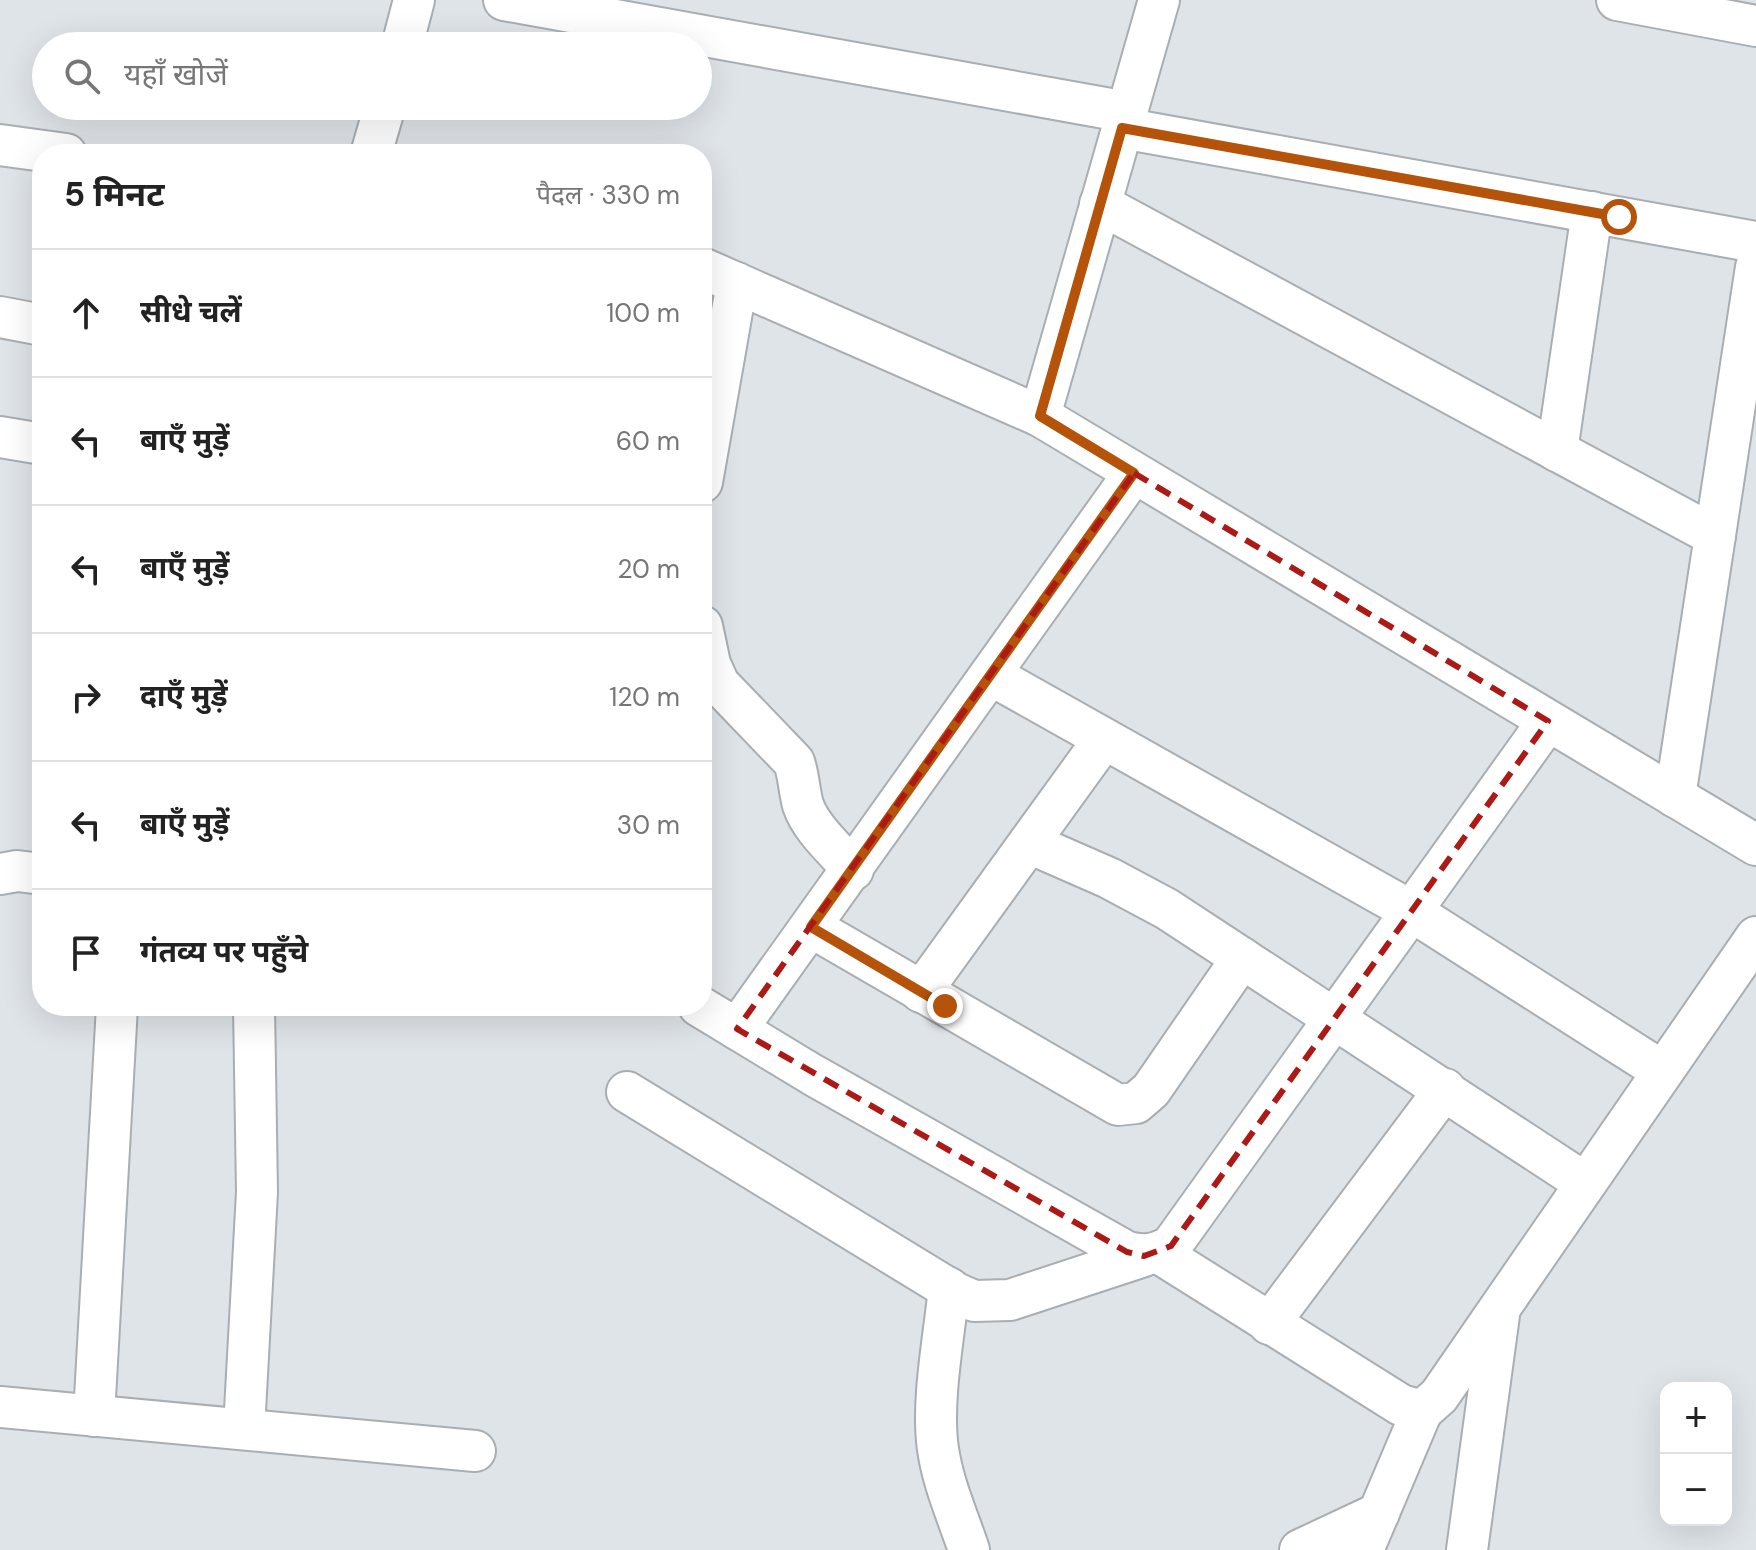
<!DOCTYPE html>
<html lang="hi">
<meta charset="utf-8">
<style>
:root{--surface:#fff;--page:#f2f2f2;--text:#222;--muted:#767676;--line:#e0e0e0}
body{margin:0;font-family:"DM Sans","Noto Sans Devanagari",sans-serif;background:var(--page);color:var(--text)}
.controls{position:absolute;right:24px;bottom:24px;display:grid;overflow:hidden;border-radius:16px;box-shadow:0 8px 32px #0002}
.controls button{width:72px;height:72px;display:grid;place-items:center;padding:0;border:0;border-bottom:2px solid var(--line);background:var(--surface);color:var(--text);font:40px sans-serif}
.stop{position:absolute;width:24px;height:24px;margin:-18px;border:6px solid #b45309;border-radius:50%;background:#fff}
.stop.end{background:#b45309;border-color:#fff;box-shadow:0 2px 8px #0008}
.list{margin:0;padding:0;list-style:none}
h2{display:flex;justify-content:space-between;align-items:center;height:104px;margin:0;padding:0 32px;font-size:34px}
h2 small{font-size:26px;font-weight:400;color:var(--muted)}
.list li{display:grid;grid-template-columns:52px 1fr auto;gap:24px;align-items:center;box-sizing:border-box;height:128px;padding:0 32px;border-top:2px solid var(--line)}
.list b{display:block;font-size:30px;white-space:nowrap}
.list em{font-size:26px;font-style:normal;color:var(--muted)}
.icon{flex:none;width:44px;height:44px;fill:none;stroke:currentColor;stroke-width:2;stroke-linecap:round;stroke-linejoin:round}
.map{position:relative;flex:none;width:1756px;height:1550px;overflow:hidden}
.search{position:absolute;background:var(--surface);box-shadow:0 8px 32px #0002;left:32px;top:32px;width:680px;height:88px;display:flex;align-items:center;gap:20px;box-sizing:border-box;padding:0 28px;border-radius:44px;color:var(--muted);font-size:30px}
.panel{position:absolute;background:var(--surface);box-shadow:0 8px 32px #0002;left:32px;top:144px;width:680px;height:872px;border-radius:32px}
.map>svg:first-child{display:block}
</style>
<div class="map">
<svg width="1756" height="1550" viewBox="0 0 1756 1550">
<rect width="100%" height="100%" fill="#dfe4e8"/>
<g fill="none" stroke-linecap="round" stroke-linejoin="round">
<defs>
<g id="minor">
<polyline points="504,0 1127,112"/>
<polyline points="1617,0 1756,26"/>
<polyline points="402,46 414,0"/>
<polyline points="1122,128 1756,242"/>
<polyline points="0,145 66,154"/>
<polyline points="371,154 385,106"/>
<polyline points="1100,204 1715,536"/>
<polyline points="702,268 1040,416 1756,845"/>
<polyline points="0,317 42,325"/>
<polyline points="1040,416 1159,0"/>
<polyline points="0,437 42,444"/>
<polyline points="1557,451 1592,212"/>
<polyline points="702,482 737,283"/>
<path d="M702,626L710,664L719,684L794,762C799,776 799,791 803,805C811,829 837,851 853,870"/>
<polyline points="991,675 1411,911 1662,1071"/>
<polyline points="1675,797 1756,267"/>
<polyline points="1029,843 1109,878 1167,909 1585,1183"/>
<polyline points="0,874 17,871 42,874"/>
<polyline points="811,927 1118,1105 1136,1103 1151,1090 1242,958"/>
<polyline points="921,992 1104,739"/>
<path d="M699,1006L813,1075L1127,1252C1144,1256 1155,1255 1171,1246L1548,721"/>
<polyline points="737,1029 1134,473"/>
<polyline points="627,1092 956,1293 974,1301 1010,1300 1144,1256"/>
<polyline points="1159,1253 1401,1405 1422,1411 1439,1396 1756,937"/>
<path d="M949,1288C944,1337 931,1402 938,1449C943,1484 958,1517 969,1550"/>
<polyline points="1269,1324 1445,1089"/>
<polyline points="0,1407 475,1451"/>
<polyline points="94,1416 117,1006"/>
<polyline points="244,1429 257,1192 254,1006"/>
<polyline points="1300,1550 1379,1513"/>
<polyline points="1363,1550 1422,1411"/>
<polyline points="1467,1550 1499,1315"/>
</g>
</defs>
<use href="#minor" stroke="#a9aeb2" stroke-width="44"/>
<use href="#minor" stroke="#fff" stroke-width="40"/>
</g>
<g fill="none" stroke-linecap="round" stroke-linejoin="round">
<polyline stroke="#b45309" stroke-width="10" points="945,1006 811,927 1134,473 1040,416 1122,128 1619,217"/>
</g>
<path fill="none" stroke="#ac1a15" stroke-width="6" stroke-dasharray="16 10" stroke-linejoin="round" d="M1134,473L1548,721L1171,1246L1144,1256L1127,1252L737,1029Z"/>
</svg>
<div class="controls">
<button>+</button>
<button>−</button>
</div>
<div class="stop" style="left:1619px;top:217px"></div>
<div class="stop end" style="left:945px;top:1006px"></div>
<div class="search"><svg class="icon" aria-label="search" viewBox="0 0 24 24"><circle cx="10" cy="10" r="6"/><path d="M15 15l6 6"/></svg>यहाँ खोजें</div>
<section class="panel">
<h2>5 मिनट<small>पैदल · 330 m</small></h2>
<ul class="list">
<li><svg class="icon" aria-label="ahead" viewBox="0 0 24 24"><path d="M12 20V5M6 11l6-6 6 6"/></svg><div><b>सीधे चलें</b></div><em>100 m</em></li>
<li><svg class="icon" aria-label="left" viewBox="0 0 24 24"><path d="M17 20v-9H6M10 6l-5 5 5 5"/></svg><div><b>बाएँ मुड़ें</b></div><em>60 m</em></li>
<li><svg class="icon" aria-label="left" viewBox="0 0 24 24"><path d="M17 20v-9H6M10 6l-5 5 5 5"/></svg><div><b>बाएँ मुड़ें</b></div><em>20 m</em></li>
<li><svg class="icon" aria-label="right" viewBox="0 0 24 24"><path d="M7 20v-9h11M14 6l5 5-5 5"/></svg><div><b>दाएँ मुड़ें</b></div><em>120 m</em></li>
<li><svg class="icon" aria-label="left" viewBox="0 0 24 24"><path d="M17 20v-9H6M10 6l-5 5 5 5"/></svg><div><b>बाएँ मुड़ें</b></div><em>30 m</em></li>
<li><svg class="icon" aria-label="arrive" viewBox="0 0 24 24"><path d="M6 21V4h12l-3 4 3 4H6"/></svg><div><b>गंतव्य पर पहुँचे</b></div></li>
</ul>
</section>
</div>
